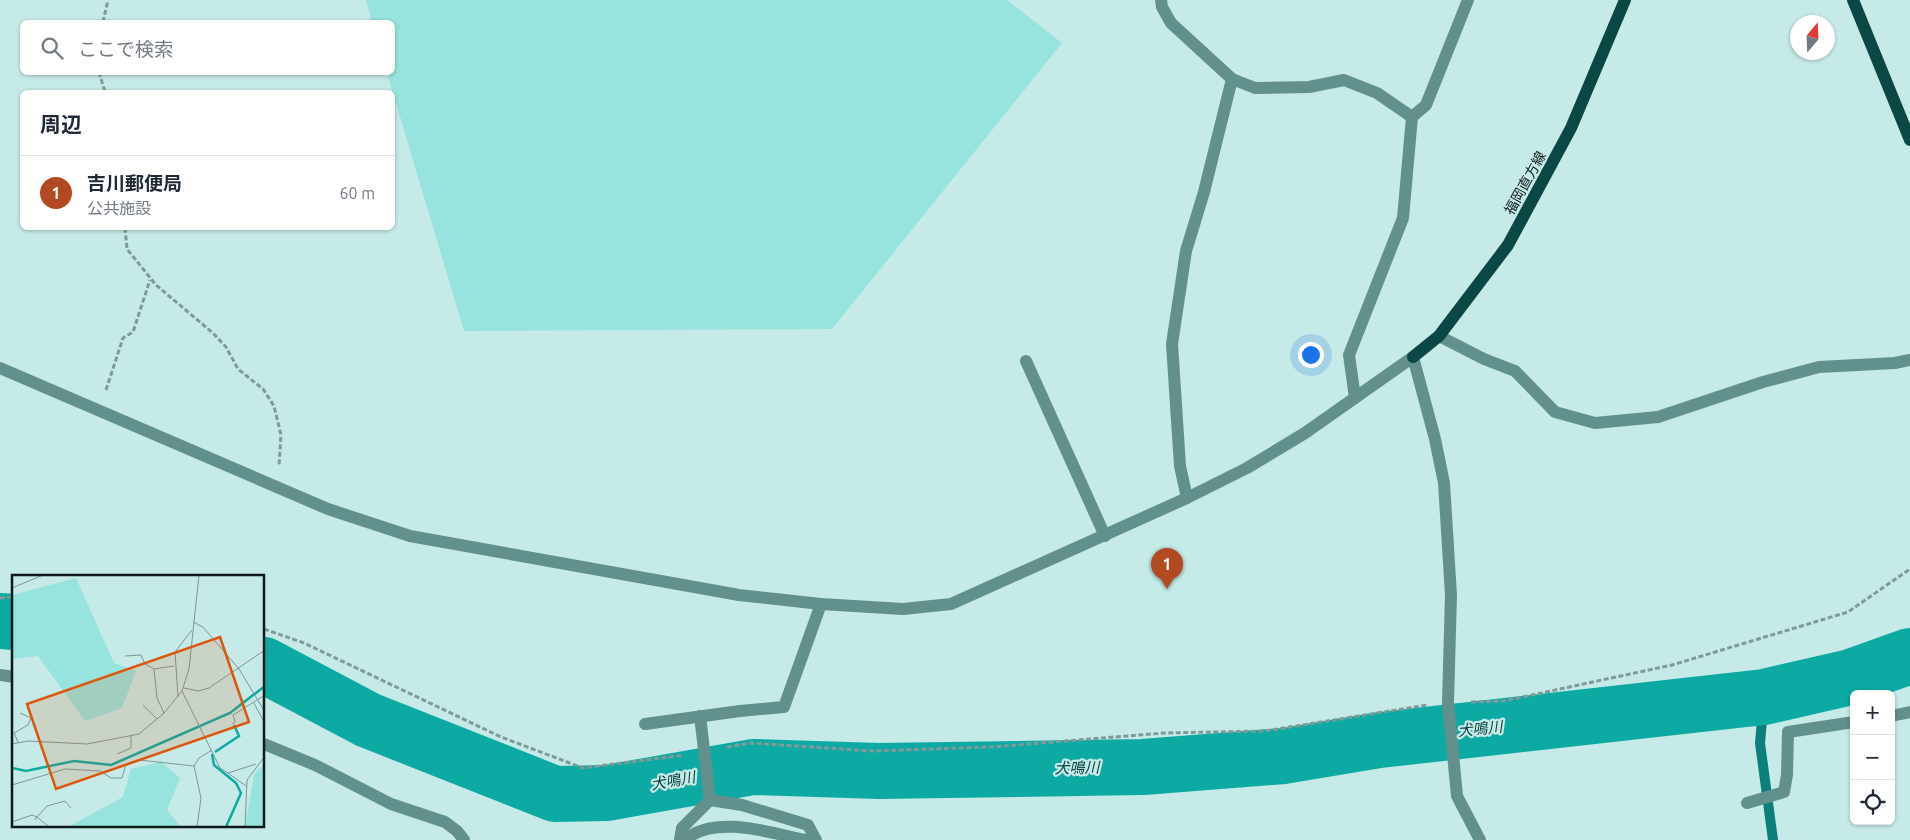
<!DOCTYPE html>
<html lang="ja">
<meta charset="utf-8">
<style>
:root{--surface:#fff;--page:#f6f6f7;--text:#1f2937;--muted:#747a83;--line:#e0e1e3;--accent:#b14a23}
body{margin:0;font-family:Ubuntu,"Noto Sans JP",sans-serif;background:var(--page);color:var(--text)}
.controls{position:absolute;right:15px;bottom:15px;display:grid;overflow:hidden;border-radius:8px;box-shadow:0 1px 4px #0004}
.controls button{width:45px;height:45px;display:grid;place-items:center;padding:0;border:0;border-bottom:1px solid var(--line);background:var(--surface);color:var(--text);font:25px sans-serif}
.compass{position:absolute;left:1790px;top:15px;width:45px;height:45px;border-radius:50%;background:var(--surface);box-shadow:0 1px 4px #0004;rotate:19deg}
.you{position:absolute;left:1310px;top:354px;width:18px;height:18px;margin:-12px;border:4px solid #fff;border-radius:50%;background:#1a73e8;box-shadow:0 0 0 8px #1a73e833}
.badge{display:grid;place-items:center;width:32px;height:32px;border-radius:50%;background:var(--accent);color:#fff;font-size:16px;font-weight:700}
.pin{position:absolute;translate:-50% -41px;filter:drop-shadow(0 1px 2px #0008)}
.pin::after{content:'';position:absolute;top:26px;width:18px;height:15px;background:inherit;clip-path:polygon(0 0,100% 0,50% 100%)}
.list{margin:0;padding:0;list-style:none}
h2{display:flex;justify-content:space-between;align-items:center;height:65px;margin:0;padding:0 20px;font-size:21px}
h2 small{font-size:16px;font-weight:400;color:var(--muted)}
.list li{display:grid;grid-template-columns:32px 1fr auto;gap:15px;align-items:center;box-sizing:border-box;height:75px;padding:0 20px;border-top:1px solid var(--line)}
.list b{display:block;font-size:19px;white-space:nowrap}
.list p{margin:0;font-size:16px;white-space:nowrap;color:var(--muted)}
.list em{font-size:16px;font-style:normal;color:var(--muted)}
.icon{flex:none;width:28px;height:28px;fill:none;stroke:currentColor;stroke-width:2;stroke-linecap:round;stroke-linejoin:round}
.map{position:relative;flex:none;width:1910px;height:840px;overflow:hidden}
.search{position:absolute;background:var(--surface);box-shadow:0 1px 4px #0004;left:20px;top:20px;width:375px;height:55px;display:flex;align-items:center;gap:12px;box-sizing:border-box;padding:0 18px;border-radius:8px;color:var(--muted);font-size:19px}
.panel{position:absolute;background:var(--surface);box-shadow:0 1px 4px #0004;left:20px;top:90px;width:375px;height:140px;border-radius:8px}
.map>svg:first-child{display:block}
</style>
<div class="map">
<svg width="1910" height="840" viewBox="0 0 1910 840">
<rect width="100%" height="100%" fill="#c6eae7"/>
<polygon fill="#97e3dd" points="366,0 1007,0 1062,43 832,329 464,331 387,73 392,72 392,22 372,22"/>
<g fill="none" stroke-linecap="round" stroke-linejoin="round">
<polyline stroke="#0d7f7a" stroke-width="10" points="1764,697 1760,743 1773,840"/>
<g stroke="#0daaa3" stroke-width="56">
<polyline points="0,621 14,622"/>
<polyline points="264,665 368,720 555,794 607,793 753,767 879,771 1143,767 1284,756 1380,740 1764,697 1851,677 1910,656"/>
</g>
<g stroke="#7f9a98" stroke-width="3" stroke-dasharray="5 2.5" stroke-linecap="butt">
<polyline points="103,22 108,0"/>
<polyline points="99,72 105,92"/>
<polyline points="125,228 127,249 156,285 213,333 226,347 238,369 263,389 274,406 281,435 279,465"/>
<polyline points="106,390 123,338 133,332 150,280"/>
<polyline points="0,598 14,597"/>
<polyline points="264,629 304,643 501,737 583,768 684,755"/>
<polyline points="1471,702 1504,701 1672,665 1848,612 1910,569"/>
<polyline points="727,747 751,743 872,751 992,747 1164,733 1265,731 1427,705"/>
</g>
<g stroke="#62908d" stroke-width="12">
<polyline points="1161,0 1162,7 1171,23 1232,79 1255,88 1309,87 1344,80 1377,93 1412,117"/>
<polyline points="1439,336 1484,359 1515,371 1555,412 1595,423 1658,417 1763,382 1819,367 1895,363 1910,360"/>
<polyline points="1026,361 1105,536"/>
<polyline points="0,368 328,509 410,536 739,595 821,604 903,609 951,604 1187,498 1247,468 1305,433 1413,357 1435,439 1444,483 1451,595 1448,702 1457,796 1480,840"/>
<polyline points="1355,398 1349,355 1403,218 1412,117 1426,105 1468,0"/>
<polyline points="1187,498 1180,466 1172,344 1186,251 1204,192 1232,79"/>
<polyline points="0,675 14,677"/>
<polyline points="1891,716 1910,712"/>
<polyline points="645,724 740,711 784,707 821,604"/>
<polyline points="264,744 315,765 391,804 445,822 457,831 464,840"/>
<polyline points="1747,803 1784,792 1787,775 1788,732 1854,722"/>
<polyline points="680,840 682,828 710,800 742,805 808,825 816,840"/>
<path d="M685,840C715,814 771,833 805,840"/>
</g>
<g stroke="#0b4744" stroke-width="12">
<polyline points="1853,0 1910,140"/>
<polyline points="1413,357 1439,336 1508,245 1571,128 1625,0"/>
</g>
<polyline stroke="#62908d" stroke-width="12" points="700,716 710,800"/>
</g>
<g text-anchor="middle" stroke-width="4.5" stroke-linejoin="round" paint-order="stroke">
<g font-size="14" fill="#0d1b1a" stroke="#c6eae7">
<text transform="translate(1525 183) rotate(-61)" y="5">福岡直方線</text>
</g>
<g font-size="15" font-style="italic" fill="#003f3c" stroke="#c6eae7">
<text transform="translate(1480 729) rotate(-6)" y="5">犬鳴川</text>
<text transform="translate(1077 768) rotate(-1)" y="5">犬鳴川</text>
<text transform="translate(673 781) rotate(-10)" y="5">犬鳴川</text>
</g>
</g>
<g transform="translate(12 575)">
<rect width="252" height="252" fill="#c6eae7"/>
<path d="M64,3L102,88L124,96L110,133L73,146L26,81L0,84V20ZM149,187L168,203L155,235L169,252H56L111,222L119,194ZM252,189V252H233L242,200Z" fill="#97e3dd"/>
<path fill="none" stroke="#0daaa3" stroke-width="2.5" d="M203,177L227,161L222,150M200,179L202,190L224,208L229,218L214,252M0,193L14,196L62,186L99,190L218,138L253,111"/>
<path fill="none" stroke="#7c9795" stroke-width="1" d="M0,13L31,0M181,47L191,52L227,94L253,137M113,81L129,80L133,89L142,94L162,91M142,94L145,123L152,138M172,113L186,116L197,113L253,75M170,116L177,94L187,0M166,122L163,77L180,55M242,128L253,149M131,130L145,144M220,149L223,147L221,140L253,120M6,167L2,158L16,150L19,143L8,138M0,169L16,166L75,169L127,159L152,138L170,116L208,193L216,198L244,189M105,179L119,173V161M216,198L234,211M0,210L53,194L88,196L99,203H110L114,189L127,185L182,191M0,247L20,240L25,242L23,245M37,252L25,242L35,231L53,226L59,233M185,252L189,223L182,191L187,183L200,175M233,252L235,205L253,181"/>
<path fill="#dd560d" fill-opacity="0.15" stroke="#dd560d" stroke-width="2.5" d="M208,62L237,147L44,214L15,129Z"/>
<rect width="252" height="252" fill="none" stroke="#0d1b1a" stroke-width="2.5"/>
</g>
</svg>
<div class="controls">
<button>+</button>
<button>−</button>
<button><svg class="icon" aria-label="locate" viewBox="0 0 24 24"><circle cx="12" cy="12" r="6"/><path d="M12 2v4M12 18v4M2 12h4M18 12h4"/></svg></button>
</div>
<svg class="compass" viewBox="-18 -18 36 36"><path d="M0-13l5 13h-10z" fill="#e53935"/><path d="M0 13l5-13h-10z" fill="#747a83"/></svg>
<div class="you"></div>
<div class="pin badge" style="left:1167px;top:589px">1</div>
<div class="search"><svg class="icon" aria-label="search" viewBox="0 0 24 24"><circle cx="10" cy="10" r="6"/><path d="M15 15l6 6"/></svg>ここで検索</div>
<section class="panel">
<h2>周辺<small></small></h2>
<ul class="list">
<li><span class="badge">1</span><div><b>吉川郵便局</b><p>公共施設</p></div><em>60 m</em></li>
</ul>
</section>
</div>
